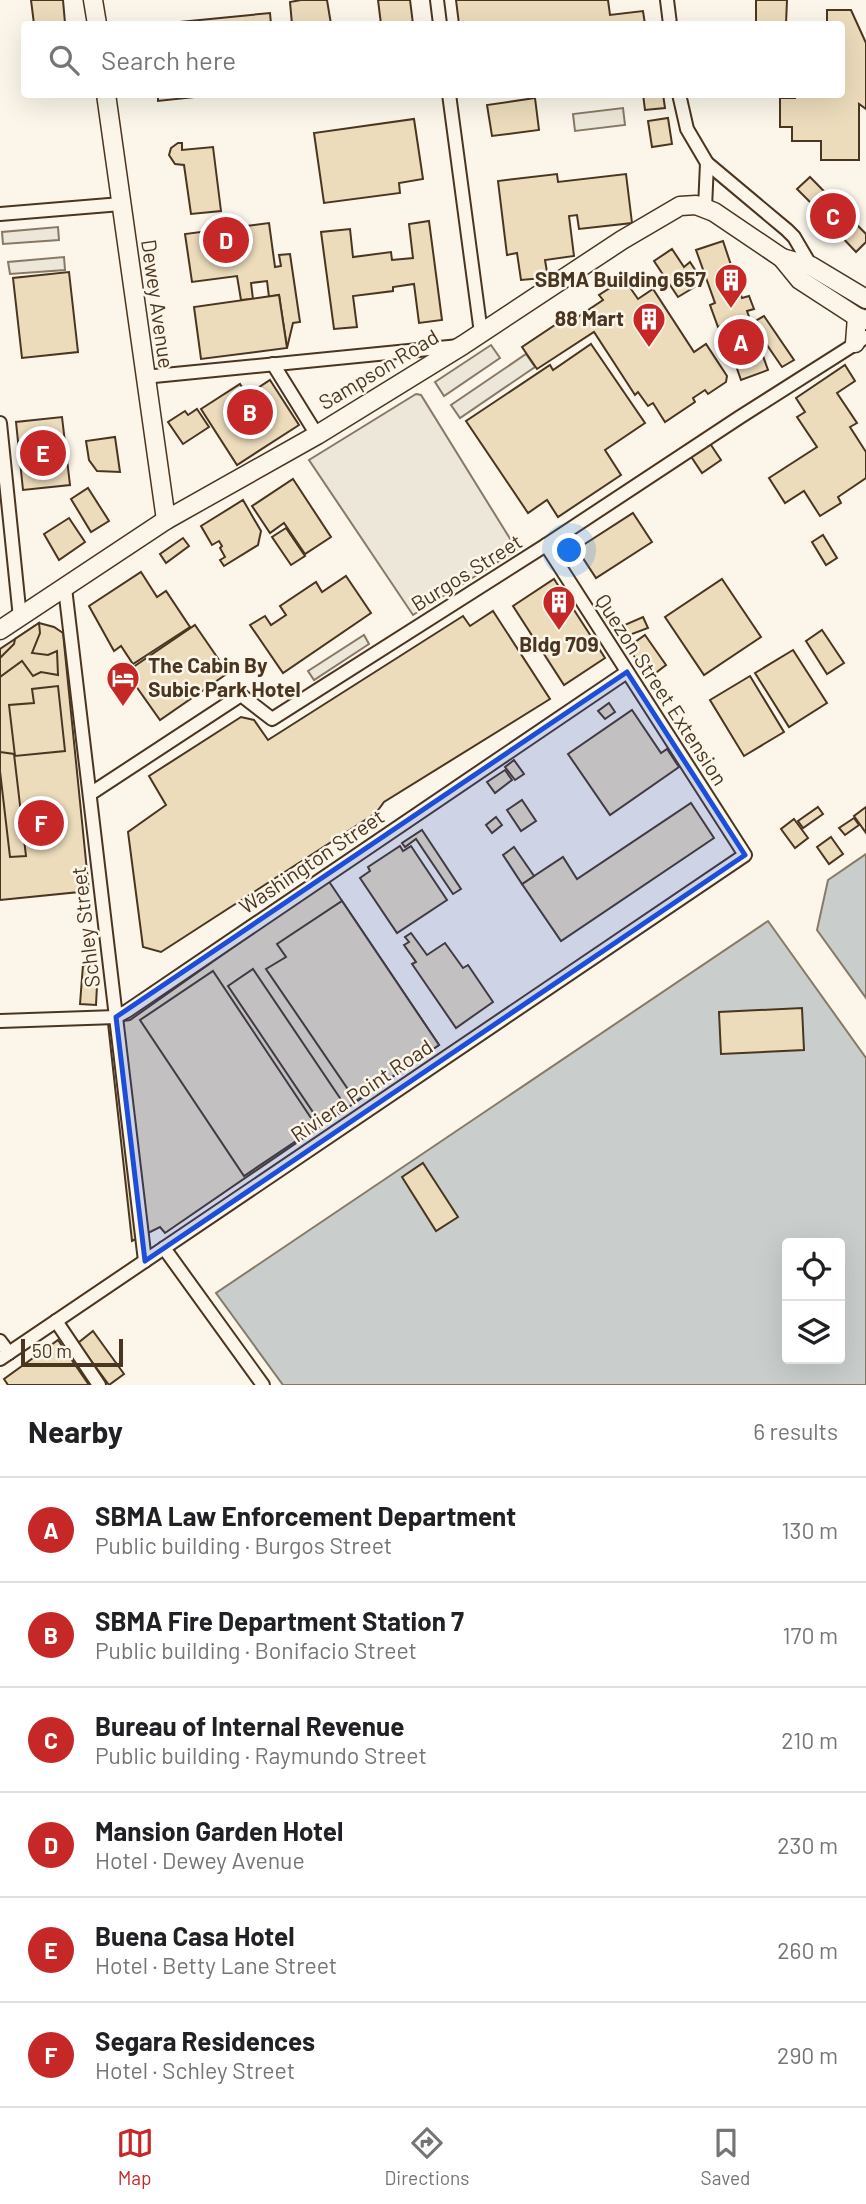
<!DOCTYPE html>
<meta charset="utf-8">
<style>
:root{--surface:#fff;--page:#f6f6f6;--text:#202124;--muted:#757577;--line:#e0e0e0;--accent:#c62828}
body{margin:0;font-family:Barlow,sans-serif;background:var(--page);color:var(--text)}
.controls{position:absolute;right:21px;bottom:21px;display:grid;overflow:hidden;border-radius:7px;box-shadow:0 7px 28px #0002}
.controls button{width:63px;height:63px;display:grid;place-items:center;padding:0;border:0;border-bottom:2px solid var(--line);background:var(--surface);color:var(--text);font:35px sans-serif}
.scale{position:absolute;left:21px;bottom:18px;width:102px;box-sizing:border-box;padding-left:7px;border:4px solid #4a3520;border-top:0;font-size:19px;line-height:24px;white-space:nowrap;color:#4a3520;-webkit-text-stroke:5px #fbf6e9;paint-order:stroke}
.you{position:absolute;left:570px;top:551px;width:24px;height:24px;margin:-18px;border:5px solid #fff;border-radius:50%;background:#1a73e8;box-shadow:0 0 0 10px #1a73e833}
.badge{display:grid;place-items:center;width:46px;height:46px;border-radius:50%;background:var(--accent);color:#fff;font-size:23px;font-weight:700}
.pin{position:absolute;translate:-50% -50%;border:4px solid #fff;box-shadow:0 2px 7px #0006}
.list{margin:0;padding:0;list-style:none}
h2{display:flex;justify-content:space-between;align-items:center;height:91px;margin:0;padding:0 28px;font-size:30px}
h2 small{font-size:23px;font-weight:400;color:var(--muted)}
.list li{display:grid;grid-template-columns:46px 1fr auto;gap:21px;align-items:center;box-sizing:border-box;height:105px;padding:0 28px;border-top:2px solid var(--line)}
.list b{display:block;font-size:26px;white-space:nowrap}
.list p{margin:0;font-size:23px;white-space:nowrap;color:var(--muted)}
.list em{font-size:23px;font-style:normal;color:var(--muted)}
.icon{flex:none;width:38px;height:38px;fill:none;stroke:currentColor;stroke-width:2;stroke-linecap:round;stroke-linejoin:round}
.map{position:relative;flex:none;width:866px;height:1385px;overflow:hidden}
.search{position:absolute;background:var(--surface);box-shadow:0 7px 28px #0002;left:21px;right:21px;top:21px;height:77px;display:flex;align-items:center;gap:18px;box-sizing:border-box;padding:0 24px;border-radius:7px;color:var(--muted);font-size:26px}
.sheet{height:721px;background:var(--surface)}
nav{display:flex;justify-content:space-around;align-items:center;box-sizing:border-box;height:98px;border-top:2px solid var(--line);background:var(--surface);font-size:19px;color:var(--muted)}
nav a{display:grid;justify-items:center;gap:4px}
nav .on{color:var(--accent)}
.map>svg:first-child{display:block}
</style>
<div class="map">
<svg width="866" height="1385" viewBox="0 0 866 1385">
<rect width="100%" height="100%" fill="#fbf6e9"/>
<g fill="#ede7d9" stroke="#887966" stroke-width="2">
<polygon points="623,108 625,125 575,131 573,114"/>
<polygon points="58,227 59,240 3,244 2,232"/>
<polygon points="64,257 65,270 10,274 8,262"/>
<polygon points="491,345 500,358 444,396 435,382"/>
<polygon points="526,354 535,367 460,418 451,405"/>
<polygon points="416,394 421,395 517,550 413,615 309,460"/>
<polygon points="364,635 369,644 314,680 308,671"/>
</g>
<g fill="#c9cecd" stroke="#887966" stroke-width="2" fill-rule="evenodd">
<polygon points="866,854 866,998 817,930 828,880"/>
<path d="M768,921L866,1058V1385H283L216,1293ZM787,1243H840V1359H787Z"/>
</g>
<g fill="#ecdcbc" stroke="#4a3520" stroke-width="2">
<polygon points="31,0 63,0 65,23 34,24"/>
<polygon points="301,0 327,0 331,24 292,24 290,2"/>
<polygon points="378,0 410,0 413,24 381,24"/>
<polygon points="456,0 608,0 610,15 643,11 645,24 459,24"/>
<polygon points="756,0 787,0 786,24 756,24"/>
<polygon points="827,10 851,10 866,43 866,109 859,104 859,160 821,160 821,141 792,141 792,127 780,127 780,98 795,98 795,94 842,94 842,24 827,24"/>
<polygon points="270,13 271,24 159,24"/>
<polygon points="158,94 223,94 158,101"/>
<polygon points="643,94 663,94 665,108 645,110"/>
<polygon points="535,98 539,130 492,136 487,105"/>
<polygon points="668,118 672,144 652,147 648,121"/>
<polygon points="414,119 423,179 399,183 400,193 324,203 314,133"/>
<polygon points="178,143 182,143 182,150 213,147 221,211 191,214 184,165 175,164 169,155 171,148"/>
<polygon points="557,174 558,182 626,174 632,223 579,229 577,215 569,216 574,256 545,260 547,272 543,278 521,280 517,253 507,255 498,181"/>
<polygon points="810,177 866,234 866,242 856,252 840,235 838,237 816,218 821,213 797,189"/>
<polygon points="429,221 442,320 419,323 414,284 393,287 393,291 353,296 357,327 334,329 321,232 350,229 353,257 391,252 392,260 413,258 409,224"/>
<polygon points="269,223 275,267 281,266 279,255 290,254 300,322 293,323 287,348 279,295 269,297 267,281 251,283 253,299 241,300 237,276 192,282 185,234"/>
<polygon points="723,241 742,298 749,296 754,309 747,311 768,370 741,380 722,326 718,327 710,305 715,303 696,250"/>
<polygon points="672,249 684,267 690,262 703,282 678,297 654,261"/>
<polygon points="69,272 78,352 22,358 13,278"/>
<polygon points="624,279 638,299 653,289 694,352 706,344 727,376 726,382 708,394 705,390 693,398 695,402 665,422 653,403 648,406 638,392 635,395 594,332 537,369 522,347 570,315 573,320 603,300 599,295"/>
<polygon points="279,295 287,348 201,359 194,307"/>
<polygon points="764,316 794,360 782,367 752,323"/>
<polygon points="591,344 645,423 605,450 621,475 558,517 547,500 528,513 466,421 550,365 553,370"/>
<polygon points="845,365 855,381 837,393 857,423 850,427 866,452 866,478 838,497 841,503 820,516 804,491 785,503 769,478 817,447 797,417 805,412 796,398"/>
<polygon points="270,380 299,425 237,465 201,409 240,384 247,395"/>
<polygon points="197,409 209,427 183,444 168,422 185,411 188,415"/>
<polygon points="62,417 70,485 23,490 16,422"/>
<polygon points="115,437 120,472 97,471 89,460 86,441"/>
<polygon points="709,442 721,460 702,473 690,455"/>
<polygon points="293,479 331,537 305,554 284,523 270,533 252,506"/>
<polygon points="88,488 109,521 91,532 71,499"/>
<polygon points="243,500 261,531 258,545 224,566 220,560 225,557 220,548 222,546 219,541 212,545 201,526"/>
<polygon points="633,513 652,542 596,578 577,549"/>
<polygon points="69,518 85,542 59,560 44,534"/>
<polygon points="286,528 305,556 291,565 272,537"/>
<polygon points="823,535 837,558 826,565 812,542"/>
<polygon points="183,538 189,546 166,563 160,554"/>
<polygon points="141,572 157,597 166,591 190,627 133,664 121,646 114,651 89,606"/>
<polygon points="346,576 371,613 283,673 250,625 265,616 271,625 286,615 280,606 316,582 322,592"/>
<polygon points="554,579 605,658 564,685 513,606"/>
<polygon points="722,579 761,637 704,675 665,617"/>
<polygon points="493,611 550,699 384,802 376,813 161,952 143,947 128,832 166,805 149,776 241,717 254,720 268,740 463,616 470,626"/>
<polygon points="643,617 648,628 624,637 620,627"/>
<polygon points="39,623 54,627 63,633 89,891 0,900 0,649"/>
<polygon points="39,623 40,633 32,653 48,655 57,651 58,675 41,672 33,676 22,661 0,677 0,658 14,644 15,639"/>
<polygon points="195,625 228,673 160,720 126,672"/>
<polygon points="822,630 844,663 827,674 806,641"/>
<polygon points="645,635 666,665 649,678 628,647"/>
<polygon points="793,650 827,703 789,727 755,673"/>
<polygon points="750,676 784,732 744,756 710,700"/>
<polygon points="58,686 65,751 15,756 9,705 34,703 32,689"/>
<polygon points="609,703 615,712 605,719 598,711"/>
<polygon points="632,710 661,753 667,749 679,767 610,815 568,754"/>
<polygon points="0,752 14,754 26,856 10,857 0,771"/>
<polygon points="514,760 524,774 515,780 505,767"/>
<polygon points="505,770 512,780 495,793 487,782"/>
<polygon points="522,800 536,821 521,831 507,810"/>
<polygon points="691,803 714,838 561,941 522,884 563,857 577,879"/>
<polygon points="818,807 823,814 803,828 798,821"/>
<polygon points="866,807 866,833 854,816"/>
<polygon points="496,817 502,825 492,833 486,825"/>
<polygon points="854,818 859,825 845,835 839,828"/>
<polygon points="794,819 808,838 795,848 781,829"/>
<polygon points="422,830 461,889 453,894 416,839 405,847 402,843"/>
<polygon points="831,837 843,854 829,864 817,847"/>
<polygon points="400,846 403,851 411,846 447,900 397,933 360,878 370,871 368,867"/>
<polygon points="514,847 534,876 522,884 503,855"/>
<polygon points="328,880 439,1045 165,1233 160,1227 132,1241 108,1023 130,1020"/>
<polygon points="342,901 439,1045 356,1101 266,969 286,957 277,944"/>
<polygon points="411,933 427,955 445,943 463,968 468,965 493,1002 456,1028 412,964 416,962 404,945 409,942 405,937"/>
<polygon points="83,965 98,966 96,1005 80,1004"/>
<polygon points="253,969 346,1107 321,1124 228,986"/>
<polygon points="213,971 317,1127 244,1176 140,1020"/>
<polygon points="802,1008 804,1050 721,1054 719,1012"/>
<polygon points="423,1163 458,1217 436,1231 402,1177"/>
<polygon points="93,1331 124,1374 109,1385 78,1343"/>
<polygon points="58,1340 89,1385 8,1385 4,1379"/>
</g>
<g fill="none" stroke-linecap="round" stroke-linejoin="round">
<defs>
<g id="minor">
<polyline points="437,0 440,24"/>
<polyline points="667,0 670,24"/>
<polyline points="449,94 481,333"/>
<polyline points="679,94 687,129 707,163 787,230 794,237 811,266"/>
<polyline points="705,208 707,163"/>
<polyline points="0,214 121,204"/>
<polyline points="273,364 317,435"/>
<polyline points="144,377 459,346"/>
<polyline points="0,423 20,618"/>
<polyline points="65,588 145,1261"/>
<polyline points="90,794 241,695 272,719 546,545 740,417 866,337"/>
<polyline points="0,1021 116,1017 127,1011 627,672"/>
<polyline points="164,1248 263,1385"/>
<polyline points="56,1321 99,1385"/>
<polyline points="0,1341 9,1353"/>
<polyline points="0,1359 745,855 546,545"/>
</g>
<g id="secondary">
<polyline points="93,0 97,24"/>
<polyline points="106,94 166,520"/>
<polyline points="782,258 811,266 866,299"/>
<polyline points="855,343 857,317"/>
<polyline points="0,630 166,520 317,435 463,345 622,240 680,206 696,205 714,212 782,258 800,280 857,317 866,320"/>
</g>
</defs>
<use href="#minor" stroke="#4a3520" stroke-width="16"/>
<use href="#secondary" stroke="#4a3520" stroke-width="21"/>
<use href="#minor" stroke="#fbf6e9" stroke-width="12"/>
<use href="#secondary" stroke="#fbf6e9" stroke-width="18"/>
</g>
<path fill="#1d4ed8" fill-opacity="0.2" stroke="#1d4ed8" stroke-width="5" stroke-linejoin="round" d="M627,672L745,855L145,1261L116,1017Z"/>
<defs>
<symbol id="building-pin" viewBox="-11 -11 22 30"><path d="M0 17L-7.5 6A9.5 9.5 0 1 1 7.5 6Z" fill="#c62828" stroke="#fbf6e9"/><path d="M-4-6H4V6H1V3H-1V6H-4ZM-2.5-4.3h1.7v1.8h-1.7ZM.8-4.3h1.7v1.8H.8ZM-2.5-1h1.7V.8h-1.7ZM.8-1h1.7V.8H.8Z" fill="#fff"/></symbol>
<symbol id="hotel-pin" viewBox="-11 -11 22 30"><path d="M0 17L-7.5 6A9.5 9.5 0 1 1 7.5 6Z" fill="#c62828" stroke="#fbf6e9"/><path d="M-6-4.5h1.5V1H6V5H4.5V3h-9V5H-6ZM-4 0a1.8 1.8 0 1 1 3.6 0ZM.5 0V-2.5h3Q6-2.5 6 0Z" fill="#fff"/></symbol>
</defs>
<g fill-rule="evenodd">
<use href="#building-pin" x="712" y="261" width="38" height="52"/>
<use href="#building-pin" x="630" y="300" width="38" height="52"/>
<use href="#building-pin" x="540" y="583" width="38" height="52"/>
<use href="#hotel-pin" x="104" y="659" width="38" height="52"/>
</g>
<g text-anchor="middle" stroke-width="5" stroke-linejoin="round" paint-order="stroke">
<g font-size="21" font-weight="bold" fill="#4a3520" stroke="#fbf6e9" text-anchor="end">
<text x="706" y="287">SBMA Building 657</text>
<text x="624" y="326">88 Mart</text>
<text x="559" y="652" text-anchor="middle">Bldg 709</text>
<text x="148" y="673" text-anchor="start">The Cabin By<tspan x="148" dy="24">Subic Park Hotel</tspan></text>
</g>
<g font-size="21" fill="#4a3520" stroke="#fbf6e9">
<text transform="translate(157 304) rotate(82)" y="7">Dewey Avenue</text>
<text transform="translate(379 370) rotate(-31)" y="7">Sampson Road</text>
<text transform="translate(467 573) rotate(-32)" y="7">Burgos Street</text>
<text transform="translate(661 690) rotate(57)" y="7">Quezon Street Extension</text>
<text transform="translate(312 862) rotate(-34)" y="7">Washington Street</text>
<text transform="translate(86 927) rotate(-97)" y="7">Schley Street</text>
<text transform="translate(362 1091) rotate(-34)" y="7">Riviera Point Road</text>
</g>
</g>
</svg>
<div class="controls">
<button><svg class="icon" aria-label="locate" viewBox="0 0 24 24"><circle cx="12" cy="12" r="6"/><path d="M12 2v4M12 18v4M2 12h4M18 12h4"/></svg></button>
<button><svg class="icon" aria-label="layers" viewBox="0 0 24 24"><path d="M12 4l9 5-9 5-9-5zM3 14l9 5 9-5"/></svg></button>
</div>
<div class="scale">50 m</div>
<div class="you"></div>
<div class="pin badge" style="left:741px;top:342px">A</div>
<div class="pin badge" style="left:250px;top:412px">B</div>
<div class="pin badge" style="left:833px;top:216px">C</div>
<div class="pin badge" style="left:226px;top:240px">D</div>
<div class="pin badge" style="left:43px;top:453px">E</div>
<div class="pin badge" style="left:41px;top:823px">F</div>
<div class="search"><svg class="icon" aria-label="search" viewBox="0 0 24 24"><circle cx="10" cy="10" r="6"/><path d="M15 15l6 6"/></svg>Search here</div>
</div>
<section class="sheet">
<h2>Nearby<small>6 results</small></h2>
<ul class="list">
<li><span class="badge">A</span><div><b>SBMA Law Enforcement Department</b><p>Public building · Burgos Street</p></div><em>130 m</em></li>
<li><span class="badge">B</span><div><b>SBMA Fire Department Station 7</b><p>Public building · Bonifacio Street</p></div><em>170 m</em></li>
<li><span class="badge">C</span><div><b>Bureau of Internal Revenue</b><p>Public building · Raymundo Street</p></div><em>210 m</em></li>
<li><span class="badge">D</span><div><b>Mansion Garden Hotel</b><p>Hotel · Dewey Avenue</p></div><em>230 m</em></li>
<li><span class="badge">E</span><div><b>Buena Casa Hotel</b><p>Hotel · Betty Lane Street</p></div><em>260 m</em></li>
<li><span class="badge">F</span><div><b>Segara Residences</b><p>Hotel · Schley Street</p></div><em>290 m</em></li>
</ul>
</section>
<nav>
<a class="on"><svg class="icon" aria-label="map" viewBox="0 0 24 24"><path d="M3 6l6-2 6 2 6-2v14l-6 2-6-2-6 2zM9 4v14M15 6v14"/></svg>Map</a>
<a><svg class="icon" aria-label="directions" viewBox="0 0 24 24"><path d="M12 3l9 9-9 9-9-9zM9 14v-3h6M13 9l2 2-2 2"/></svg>Directions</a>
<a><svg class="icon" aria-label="saved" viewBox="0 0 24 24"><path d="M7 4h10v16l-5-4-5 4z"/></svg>Saved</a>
</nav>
